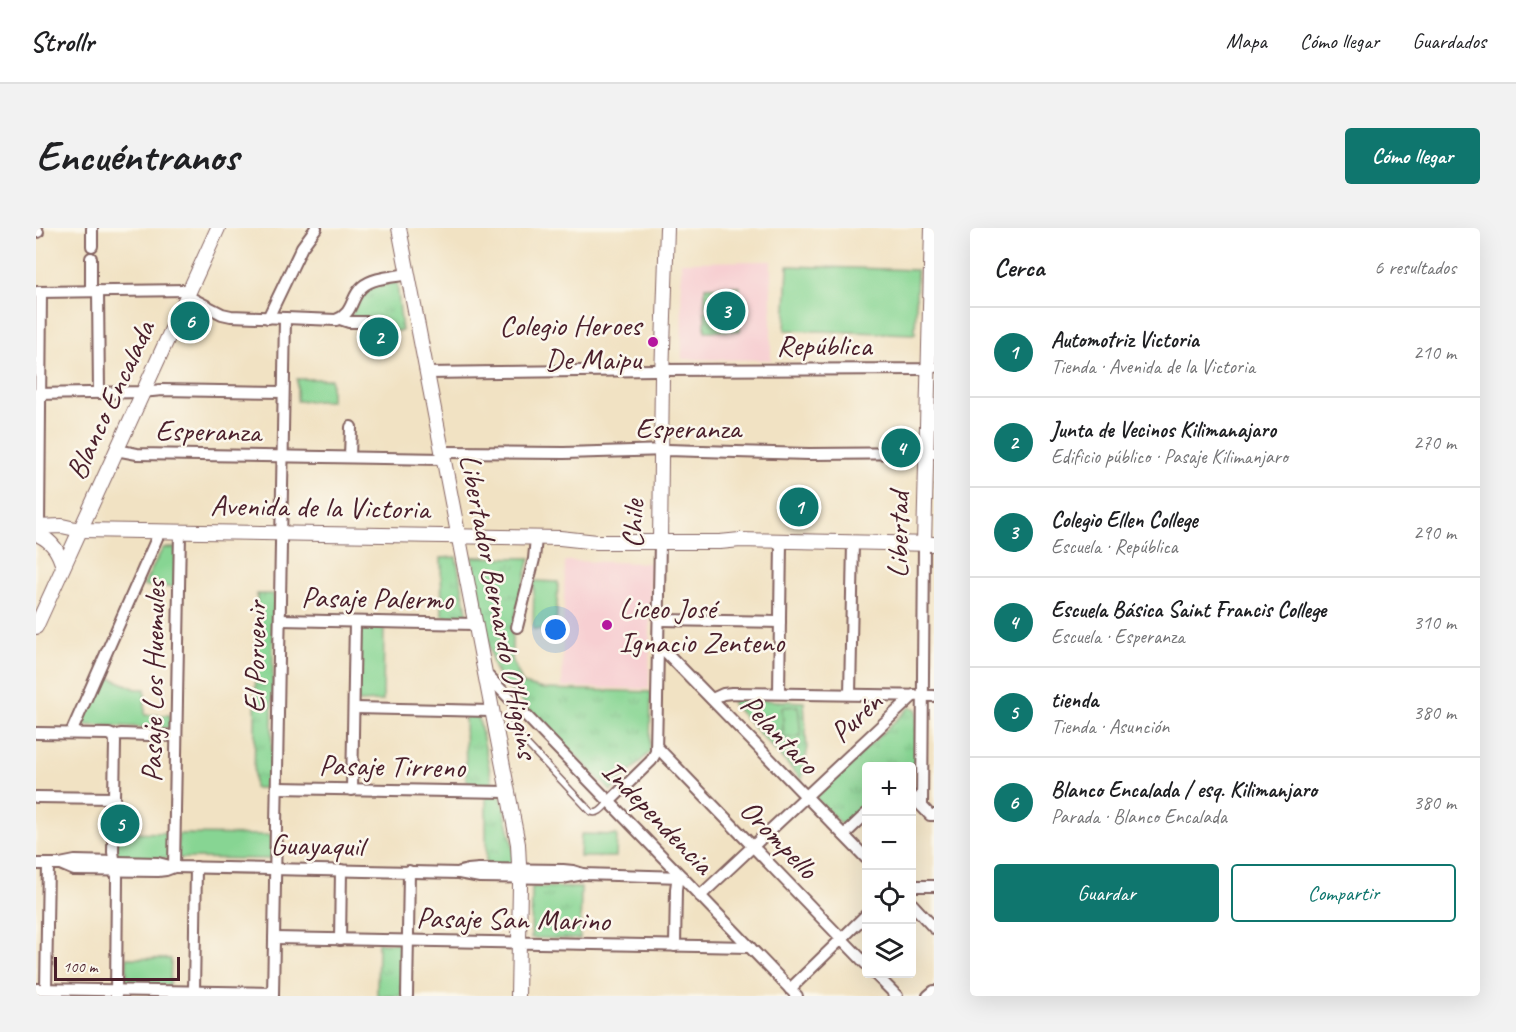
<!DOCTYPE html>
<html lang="es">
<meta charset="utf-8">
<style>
:root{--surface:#fff;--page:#f2f2f2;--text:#202124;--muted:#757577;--line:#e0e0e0;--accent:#0f766e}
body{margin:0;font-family:Caveat,sans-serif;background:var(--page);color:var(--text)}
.controls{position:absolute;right:18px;bottom:18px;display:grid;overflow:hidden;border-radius:6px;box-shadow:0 6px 24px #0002}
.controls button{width:54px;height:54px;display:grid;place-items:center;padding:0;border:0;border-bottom:2px solid var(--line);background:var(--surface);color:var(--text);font:30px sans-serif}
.scale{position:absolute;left:18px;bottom:15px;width:126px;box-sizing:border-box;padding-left:6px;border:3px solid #4a1f2b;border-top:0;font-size:16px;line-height:21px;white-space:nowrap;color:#4a1f2b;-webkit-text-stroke:4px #fbf7ec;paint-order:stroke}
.you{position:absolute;left:520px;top:402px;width:21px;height:21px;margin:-15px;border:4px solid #fff;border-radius:50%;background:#1a73e8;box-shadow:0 0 0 9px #1a73e833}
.badge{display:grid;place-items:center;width:39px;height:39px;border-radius:50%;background:var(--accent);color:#fff;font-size:20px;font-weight:700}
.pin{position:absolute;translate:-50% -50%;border:3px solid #fff;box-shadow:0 2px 6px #0006}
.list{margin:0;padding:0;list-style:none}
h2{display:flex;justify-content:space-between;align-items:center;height:78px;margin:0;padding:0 24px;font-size:26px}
h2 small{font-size:20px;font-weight:400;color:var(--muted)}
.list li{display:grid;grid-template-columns:39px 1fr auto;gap:18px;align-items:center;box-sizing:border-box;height:90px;padding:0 24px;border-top:2px solid var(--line)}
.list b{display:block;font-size:22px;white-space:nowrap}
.list p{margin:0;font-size:20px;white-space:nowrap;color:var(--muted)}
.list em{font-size:20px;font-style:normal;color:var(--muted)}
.actions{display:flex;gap:12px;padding:18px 24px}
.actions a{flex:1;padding:14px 0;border:2px solid var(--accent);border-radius:6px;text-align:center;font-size:21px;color:var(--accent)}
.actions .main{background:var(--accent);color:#fff}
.icon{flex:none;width:33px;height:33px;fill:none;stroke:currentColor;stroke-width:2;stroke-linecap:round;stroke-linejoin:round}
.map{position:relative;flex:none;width:898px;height:768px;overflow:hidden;border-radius:6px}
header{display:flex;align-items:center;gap:36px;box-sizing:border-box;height:84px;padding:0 30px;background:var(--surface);border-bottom:2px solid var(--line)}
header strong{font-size:28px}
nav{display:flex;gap:33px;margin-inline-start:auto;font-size:21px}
.intro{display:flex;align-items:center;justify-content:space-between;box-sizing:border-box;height:144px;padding:0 36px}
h1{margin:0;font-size:42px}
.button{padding:15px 27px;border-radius:6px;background:var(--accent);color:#fff;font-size:21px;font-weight:700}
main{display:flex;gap:36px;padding:0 36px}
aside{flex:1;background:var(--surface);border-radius:6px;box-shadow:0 6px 24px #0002}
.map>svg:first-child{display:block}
</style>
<header>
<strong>Strollr</strong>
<nav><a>Mapa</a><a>Cómo llegar</a><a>Guardados</a></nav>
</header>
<div class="intro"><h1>Encuéntranos</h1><a class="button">Cómo llegar</a></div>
<main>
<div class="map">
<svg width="898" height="768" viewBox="0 0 898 768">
<defs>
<pattern id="grass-tufts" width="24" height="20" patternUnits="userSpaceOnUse" patternTransform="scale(1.5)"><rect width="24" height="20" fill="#87d593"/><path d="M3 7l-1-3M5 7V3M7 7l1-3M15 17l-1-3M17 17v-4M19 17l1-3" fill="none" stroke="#76b67f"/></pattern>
</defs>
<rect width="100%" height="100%" fill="#fbf7ec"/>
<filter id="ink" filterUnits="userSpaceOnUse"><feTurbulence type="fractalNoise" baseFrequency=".0167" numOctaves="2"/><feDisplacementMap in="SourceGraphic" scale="12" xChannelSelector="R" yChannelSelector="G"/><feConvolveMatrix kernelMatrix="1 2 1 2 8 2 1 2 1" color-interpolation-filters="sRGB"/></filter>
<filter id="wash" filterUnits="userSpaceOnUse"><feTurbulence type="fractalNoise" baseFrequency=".008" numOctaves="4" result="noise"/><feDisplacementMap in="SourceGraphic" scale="24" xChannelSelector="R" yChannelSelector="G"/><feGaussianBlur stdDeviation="1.35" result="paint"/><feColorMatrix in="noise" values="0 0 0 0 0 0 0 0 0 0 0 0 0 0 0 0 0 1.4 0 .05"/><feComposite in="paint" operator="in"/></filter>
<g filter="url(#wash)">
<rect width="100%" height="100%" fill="#f1e2c3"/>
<g fill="#f7cfd2">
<polygon points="735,33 735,132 646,131 645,34"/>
<polygon points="529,333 615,335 613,461 526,459"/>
</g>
<g fill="url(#grass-tufts)" stroke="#687a5f" stroke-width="1.5">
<path d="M361,54L366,103H350L349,94H317L315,88C330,59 330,61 361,54Z"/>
<polygon points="420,329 432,389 406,388 405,330"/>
<polygon points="436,329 494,330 476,401 476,431 487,456 507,461 615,464 614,524 575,563 464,452 457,437"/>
<polygon points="221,366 238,366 235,560 218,560"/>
<polygon points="697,471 768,474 771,524 766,552 696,476"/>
<polygon points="874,479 881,481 879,533 873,538 830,538 830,577 807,598 779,569"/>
<polygon points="429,487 442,487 457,557 437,558 430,551"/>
<polygon points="450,568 465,568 476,613 478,637 450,636"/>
<polygon points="496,659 545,660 544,711 495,710"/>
<polygon points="342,715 367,715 366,768 341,768"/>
</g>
<g fill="#87d593" stroke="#687a5f" stroke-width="1.5">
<polygon points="752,38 881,42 879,106 749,102"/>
<polygon points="703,58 704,79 669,80 669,59"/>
<polygon points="704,82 704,103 669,103 669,83"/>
<rect x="261" y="151" width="34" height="22"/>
<polygon points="127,320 140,320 139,359 107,358"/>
<polygon points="498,353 522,354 520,402 497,401"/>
<polygon points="323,396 348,396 347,473 322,474"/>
<polygon points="66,446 100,461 109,461 109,487 134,487 134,500 43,497"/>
<polygon points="762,478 765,508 748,510 746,479"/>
<polygon points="80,604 135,605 134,630 80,629"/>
<polygon points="142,606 235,607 235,631 141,630"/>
<polygon points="545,606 581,607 580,629 544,629"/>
<polygon points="91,730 135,731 134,757 90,756"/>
</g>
</g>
<g filter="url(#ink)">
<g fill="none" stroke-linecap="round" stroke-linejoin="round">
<defs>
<path id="lane" d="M474,498L555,584C563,587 568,579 573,574"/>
<g id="street">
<polyline points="0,4 2,4"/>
<polyline points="56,18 56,0"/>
<polyline points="55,63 55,30"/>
<polyline points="62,63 63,165"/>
<polyline points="1,64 153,62"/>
<path d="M151,68L186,86L195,88L300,92C318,85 314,70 326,59C337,49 358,49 372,46"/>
<polyline points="232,90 266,19 280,0"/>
<polyline points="304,91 313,94 335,94"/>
<polyline points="391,145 620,142 886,141 898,139"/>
<polyline points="0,166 106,164 126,162 247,164"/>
<polyline points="80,222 101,226 408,231"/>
<polyline points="406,224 528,225 631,222 773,226 898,225"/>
<polyline points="314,229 315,199"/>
<polyline points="3,299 5,64"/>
<polyline points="244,392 438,396"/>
<polyline points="623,392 744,394"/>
<polyline points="481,399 498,331 500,310"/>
<polyline points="622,416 830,630"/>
<polyline points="448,444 761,768"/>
<polyline points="743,465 745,313"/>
<polyline points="814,466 817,315"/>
<polyline points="676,471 687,466 696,465 898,468"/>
<polyline points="318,480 455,483"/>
<polyline points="0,505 73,506 78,508 85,506 140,508"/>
<polyline points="35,505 124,303"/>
<polyline points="78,508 79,514 77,624 81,649 80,768"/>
<polyline points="621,519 830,736"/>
<polyline points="241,560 471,564"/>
<polyline points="316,562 319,394"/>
<polyline points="876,568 894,587 898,587"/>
<polyline points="0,569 78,570"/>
<polyline points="573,574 615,533 620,524 624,314"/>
<polyline points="886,578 888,316"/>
<polyline points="808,607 830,586"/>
<polyline points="0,636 24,636 39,633 122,635 138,639 423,645 444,649 526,650 547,646"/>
<polyline points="24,636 38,642 122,643 130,642 138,639"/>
<polyline points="138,639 144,304"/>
<polyline points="424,644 432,642 443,641 527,642 537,643 547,646 646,649 641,654 640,661 639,718"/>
<polyline points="876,658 898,658"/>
<polyline points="664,668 878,467"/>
<polyline points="876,676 898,700"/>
<polyline points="238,710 714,719"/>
<polyline points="304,712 305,642"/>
<polyline points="839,746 861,768"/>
<polyline points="0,761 237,765"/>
<polyline points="10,761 12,636"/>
<polyline points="754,761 830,687"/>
<polyline points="158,763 160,639"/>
<polyline points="237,768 249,90"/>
<polyline points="371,768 373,643"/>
<polyline points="892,768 898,763"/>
</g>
<g id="secondary">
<polyline points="363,0 482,616 484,657 482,768"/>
<polyline points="0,299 26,298 44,302 524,310 561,314 684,314 704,312 898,316"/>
<path d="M3,307C17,314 23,324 27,339"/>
<polyline points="624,314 626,148 631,0"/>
<polyline points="888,316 896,0"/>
<polyline points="0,399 182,0"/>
</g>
</defs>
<use href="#lane" stroke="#846360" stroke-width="8"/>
<use href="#street" stroke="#846360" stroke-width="14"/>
<use href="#secondary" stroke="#846360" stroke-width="16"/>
<use href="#lane" stroke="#fff" stroke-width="5"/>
<use href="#street" stroke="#fff" stroke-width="10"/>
<use href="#secondary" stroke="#fff" stroke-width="14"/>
</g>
</g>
<g fill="#b5179e" stroke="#fbf7ec" stroke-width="2">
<circle cx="617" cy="114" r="6"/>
<circle cx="571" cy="397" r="6"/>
</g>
<g text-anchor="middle" stroke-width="5" stroke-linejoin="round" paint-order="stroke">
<g font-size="30" fill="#4a1f2b" stroke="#fbf7ec" text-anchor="end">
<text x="605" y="107">Colegio Heroes<tspan x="605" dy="34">De Maipu</tspan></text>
<text x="583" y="390" text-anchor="start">Liceo José<tspan x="583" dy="34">Ignacio Zenteno</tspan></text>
</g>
<g font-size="30" fill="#4a1f2b" stroke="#fbf7ec">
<text x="788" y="127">República</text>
<text transform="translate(74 172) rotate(-65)" y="10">Blanco Encalada</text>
<text x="652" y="210">Esperanza</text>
<text transform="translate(172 203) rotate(1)" y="10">Esperanza</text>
<text transform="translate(284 279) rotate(1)" y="10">Avenida de la Victoria</text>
<text transform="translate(597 296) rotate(-89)" y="10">Chile</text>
<text transform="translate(862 307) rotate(-89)" y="10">Libertad</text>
<text transform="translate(341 370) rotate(1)" y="10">Pasaje Palermo</text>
<text transform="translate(463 378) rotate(79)" y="10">Libertador Bernardo O'Higgins</text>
<text transform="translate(219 429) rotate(-89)" y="10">El Porvenir</text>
<text transform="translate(117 453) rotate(-89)" y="10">Pasaje Los Huemules</text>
<text transform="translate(820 489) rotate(-43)" y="10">Purén</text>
<text transform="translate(744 506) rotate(46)" y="10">Pelantaro</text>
<text transform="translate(356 538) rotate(1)" y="10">Pasaje Tirreno</text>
<text transform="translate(622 589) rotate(46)" y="10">Independencia</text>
<text transform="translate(743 611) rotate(46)" y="10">Orompello</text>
<text transform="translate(281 617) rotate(1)" y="10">Guayaquil</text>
<text transform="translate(477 691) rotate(1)" y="10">Pasaje San Marino</text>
</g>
</g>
</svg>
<div class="controls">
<button>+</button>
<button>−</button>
<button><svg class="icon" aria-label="locate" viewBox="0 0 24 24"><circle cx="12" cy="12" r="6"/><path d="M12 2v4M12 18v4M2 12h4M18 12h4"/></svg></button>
<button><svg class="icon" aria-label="layers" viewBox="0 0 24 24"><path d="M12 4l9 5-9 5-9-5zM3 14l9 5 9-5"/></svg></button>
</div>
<div class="scale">100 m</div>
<div class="you"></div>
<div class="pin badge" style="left:763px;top:279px">1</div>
<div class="pin badge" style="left:343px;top:109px">2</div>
<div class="pin badge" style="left:690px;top:83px">3</div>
<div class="pin badge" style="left:865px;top:220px">4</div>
<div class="pin badge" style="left:84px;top:596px">5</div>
<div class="pin badge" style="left:154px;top:93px">6</div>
</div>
<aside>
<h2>Cerca<small>6 resultados</small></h2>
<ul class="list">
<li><span class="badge">1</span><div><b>Automotriz Victoria</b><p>Tienda · Avenida de la Victoria</p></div><em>210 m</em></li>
<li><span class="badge">2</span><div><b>Junta de Vecinos Kilimanajaro</b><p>Edificio público · Pasaje Kilimanjaro</p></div><em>270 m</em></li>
<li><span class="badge">3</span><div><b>Colegio Ellen College</b><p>Escuela · República</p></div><em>290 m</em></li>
<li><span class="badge">4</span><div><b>Escuela Básica Saint Francis College</b><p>Escuela · Esperanza</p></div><em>310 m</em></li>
<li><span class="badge">5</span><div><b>tienda</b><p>Tienda · Asunción</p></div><em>380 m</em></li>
<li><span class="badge">6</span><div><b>Blanco Encalada / esq. Kilimanjaro</b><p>Parada · Blanco Encalada</p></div><em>380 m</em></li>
</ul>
<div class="actions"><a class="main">Guardar</a><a>Compartir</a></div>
</aside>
</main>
